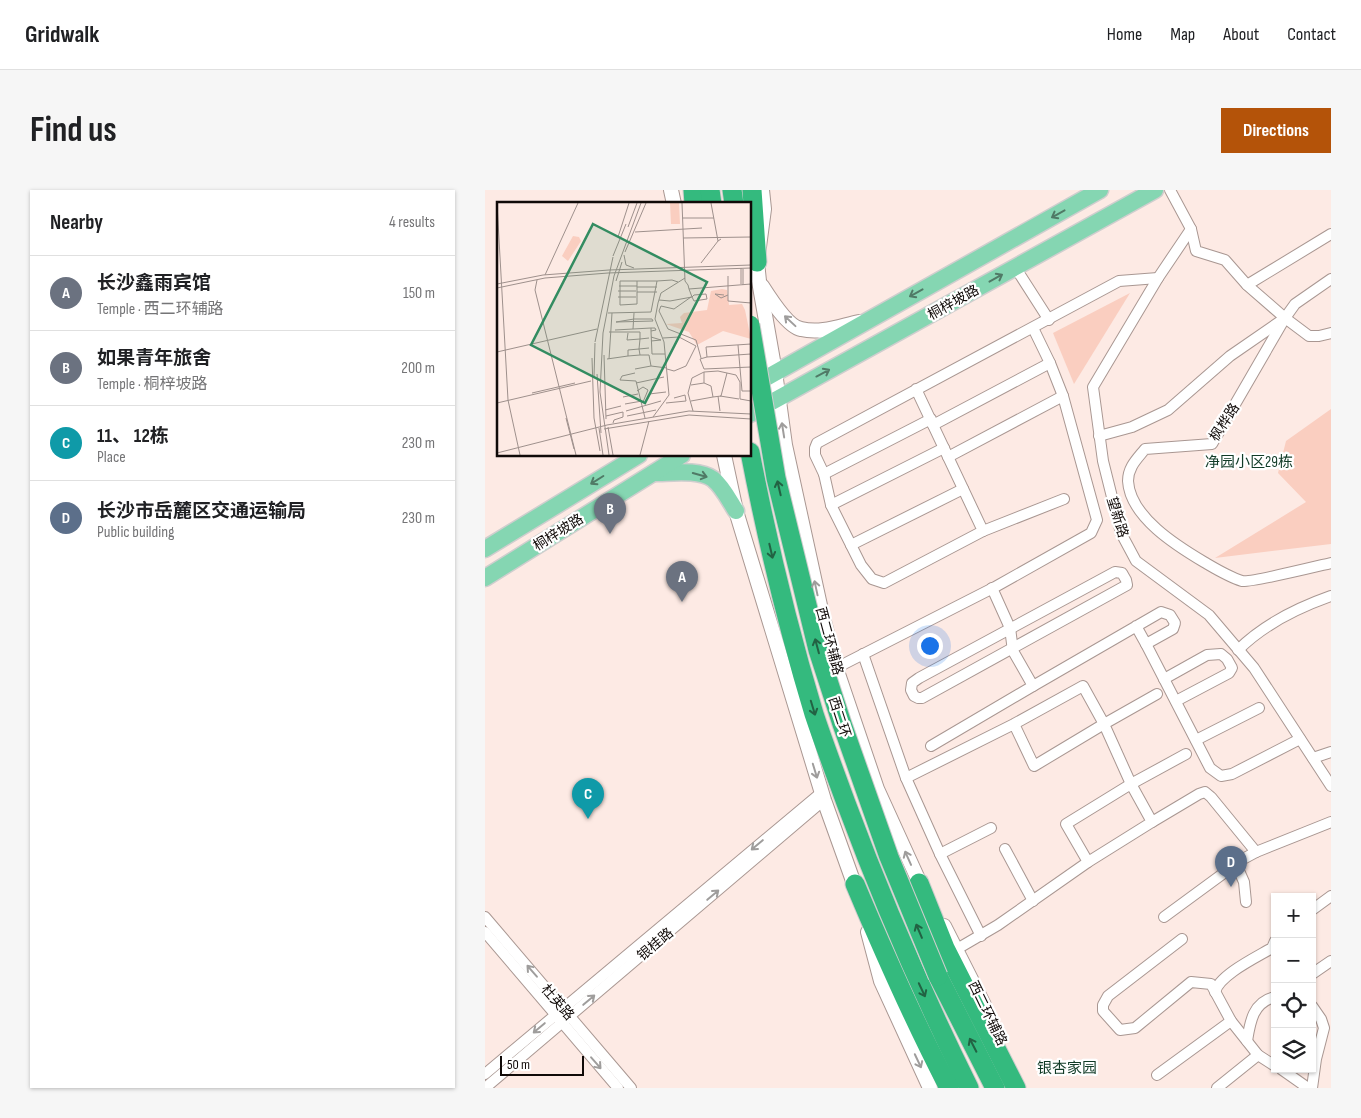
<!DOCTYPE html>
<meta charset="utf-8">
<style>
:root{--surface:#fff;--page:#f6f6f6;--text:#202124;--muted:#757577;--line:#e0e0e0;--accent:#b45309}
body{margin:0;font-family:"Sofia Sans Condensed","Noto Sans SC",sans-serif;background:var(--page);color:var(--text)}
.controls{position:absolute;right:15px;bottom:15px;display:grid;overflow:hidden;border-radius:0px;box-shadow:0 1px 4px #0004}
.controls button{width:45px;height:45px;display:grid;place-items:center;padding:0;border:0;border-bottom:1px solid var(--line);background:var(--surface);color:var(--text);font:25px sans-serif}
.scale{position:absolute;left:15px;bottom:12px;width:84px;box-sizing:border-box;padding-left:5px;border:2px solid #100a08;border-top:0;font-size:14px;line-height:18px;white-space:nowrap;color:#100a08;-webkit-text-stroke:4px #fff;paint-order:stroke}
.you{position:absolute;left:444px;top:455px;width:18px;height:18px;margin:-12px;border:4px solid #fff;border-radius:50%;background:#1a73e8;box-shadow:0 0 0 8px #1a73e833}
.badge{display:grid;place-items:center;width:32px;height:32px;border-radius:50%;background:var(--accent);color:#fff;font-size:16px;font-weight:700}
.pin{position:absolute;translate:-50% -41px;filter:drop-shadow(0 1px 2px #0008)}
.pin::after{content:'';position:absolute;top:26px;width:18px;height:15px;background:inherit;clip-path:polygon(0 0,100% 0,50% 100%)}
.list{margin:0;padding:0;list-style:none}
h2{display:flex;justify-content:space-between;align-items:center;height:65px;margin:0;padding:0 20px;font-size:21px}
h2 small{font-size:16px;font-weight:400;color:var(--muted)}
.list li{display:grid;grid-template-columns:32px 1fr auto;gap:15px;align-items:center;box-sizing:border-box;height:75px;padding:0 20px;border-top:1px solid var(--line)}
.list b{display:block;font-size:19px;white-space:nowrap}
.list p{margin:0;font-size:16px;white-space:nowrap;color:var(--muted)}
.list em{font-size:16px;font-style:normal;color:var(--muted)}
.icon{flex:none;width:28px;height:28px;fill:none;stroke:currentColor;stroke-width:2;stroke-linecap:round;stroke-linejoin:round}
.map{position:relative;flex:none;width:846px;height:898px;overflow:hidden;border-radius:0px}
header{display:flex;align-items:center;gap:30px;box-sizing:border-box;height:70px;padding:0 25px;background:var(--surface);border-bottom:1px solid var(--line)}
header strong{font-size:24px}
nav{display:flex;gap:28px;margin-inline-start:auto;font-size:18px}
.intro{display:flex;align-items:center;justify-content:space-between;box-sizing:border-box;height:120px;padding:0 30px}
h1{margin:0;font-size:35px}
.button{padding:12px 22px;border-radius:0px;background:var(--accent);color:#fff;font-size:18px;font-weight:700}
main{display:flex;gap:30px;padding:0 30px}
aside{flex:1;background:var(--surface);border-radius:0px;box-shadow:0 1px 4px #0004}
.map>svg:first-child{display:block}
</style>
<header>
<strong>Gridwalk</strong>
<nav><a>Home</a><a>Map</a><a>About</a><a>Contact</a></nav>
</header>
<div class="intro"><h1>Find us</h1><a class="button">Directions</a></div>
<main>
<aside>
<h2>Nearby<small>4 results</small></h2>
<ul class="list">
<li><span class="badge" style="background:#6b7280">A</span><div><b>长沙鑫雨宾馆</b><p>Temple · 西二环辅路</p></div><em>150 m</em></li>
<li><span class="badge" style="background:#6b7280">B</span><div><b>如果青年旅舍</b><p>Temple · 桐梓坡路</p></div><em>200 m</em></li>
<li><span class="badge" style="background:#0f9aa8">C</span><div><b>11、 12栋</b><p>Place</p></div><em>230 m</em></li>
<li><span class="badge" style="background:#5c6f8a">D</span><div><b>长沙市岳麓区交通运输局</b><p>Public building</p></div><em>230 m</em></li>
</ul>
</aside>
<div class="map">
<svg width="846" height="898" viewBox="0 0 846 898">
<rect width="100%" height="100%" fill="#fdeae4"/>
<g fill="#facec0">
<polygon points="645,103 589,194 568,143"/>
<polygon points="846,219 846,354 730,368 821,312 793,283 801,251"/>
</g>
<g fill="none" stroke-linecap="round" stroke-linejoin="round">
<defs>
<g id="street">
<polyline points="685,0 706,39 711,61 740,70 762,95 800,128 824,146 834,146 846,143"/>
<polyline points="706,39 673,88 608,197 618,271 636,343 651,371 724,425 769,478 846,596"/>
<polyline points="530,77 564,130"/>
<polyline points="762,95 846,44"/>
<path d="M800,128L727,254L660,259C652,269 643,277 643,291C645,327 692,356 719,372C731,379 744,387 757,391C764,393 833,376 846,373"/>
<polyline points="431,199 498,341 399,393 387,389 376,375 346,315 339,284 330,265 330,258 332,253 634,91 673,88"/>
<polyline points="448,235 565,173"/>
<polyline points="614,246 647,237 683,220 745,166 800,128 810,114 846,89"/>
<polyline points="463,267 578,206"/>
<polyline points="339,284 446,229"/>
<polyline points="346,315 459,258"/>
<polyline points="498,341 579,309"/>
<polyline points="366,355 478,299"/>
<polygon points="630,382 637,383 641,390 642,395 437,508 433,508 429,506 426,500 427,493 434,488"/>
<polyline points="661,454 725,578 736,586 747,584 815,549"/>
<path d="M753,460C779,434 812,418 846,406"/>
<polyline points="378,464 421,588 455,664 496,746"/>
<polyline points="351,478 510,397 606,343 612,330 578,206 565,173 548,138"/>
<polyline points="679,489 722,465 736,464 742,469 747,478 744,483 691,511"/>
<polyline points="548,496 676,422 685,425 690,433 688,439 661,454 651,436"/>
<polyline points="672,504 619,534 646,594 701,564"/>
<polyline points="711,550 774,518"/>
<polyline points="446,556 548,496 528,461 525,438 507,398"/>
<polyline points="828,568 846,562"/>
<polyline points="421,588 529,534 598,496 619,534 549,576 529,534"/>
<polygon points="646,594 667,632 603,672 581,634"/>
<polyline points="667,632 714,604 720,602 726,607 771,662 758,669 679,727"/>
<polyline points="520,659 548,711"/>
<polyline points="771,662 846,632"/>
<polyline points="455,664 506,638"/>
<polyline points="751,674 759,692 761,712"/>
<polyline points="827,720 846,706"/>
<polyline points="0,727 146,898"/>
<polyline points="0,742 133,898"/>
<polyline points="697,749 623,806 618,815 618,821 635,840 650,838 706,792 726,794 746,831 773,865 790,876"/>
<polyline points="472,759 513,735 603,672"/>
<polyline points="827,784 846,771"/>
<path d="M730,802C734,785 772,767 787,758L790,751"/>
<path d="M762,851C765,832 768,812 790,807"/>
<polyline points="796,879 823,898"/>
<polyline points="0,884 337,602"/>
<polyline points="672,885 746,831"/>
<polyline points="0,898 339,610"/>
<polyline points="732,898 773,865"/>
<polyline points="827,898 831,869 839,838 836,829 827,816"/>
</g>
<g id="secondary">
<polyline points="186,0 189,14"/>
<polyline points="277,0 279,19 272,72 274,91 290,182 300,255 336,420 351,478 392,599 438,700"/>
<path d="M277,96C284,107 303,137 316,139C336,144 355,136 374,132"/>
<polyline points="239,265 251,321 339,610 372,702"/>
<polyline points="459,736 499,815"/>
<polyline points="383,742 396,791 445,898"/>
</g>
<g id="primary">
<polyline points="265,197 615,0"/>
<polyline points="265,224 670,0"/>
<path d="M169,283C186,283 214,279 228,289C238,297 244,310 251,321"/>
<polyline points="0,359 154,265"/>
<polyline points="0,388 197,265"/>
</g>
<g id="highway">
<polyline points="208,0 209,14"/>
<polyline points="225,0 227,14"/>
<polyline points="247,0 249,14"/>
<polyline points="267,0 272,72"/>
<path d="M265,262C282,350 303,438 329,524C339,554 350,583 361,613C397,710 438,805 484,898"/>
<polyline points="434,693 460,758 531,898"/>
<path d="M370,694C399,763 429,831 464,898"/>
<polyline points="453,786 510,898"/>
</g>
</defs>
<use href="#street" stroke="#a99792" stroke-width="12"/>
<use href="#secondary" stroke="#a99792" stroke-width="16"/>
<use href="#primary" stroke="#cfcece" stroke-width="19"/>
<use href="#highway" stroke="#cfcece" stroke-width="21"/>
<use href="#street" stroke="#fff" stroke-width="10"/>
<use href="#secondary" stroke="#fff" stroke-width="14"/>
<use href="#primary" stroke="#85d6b2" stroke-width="16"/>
<use href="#highway" stroke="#34ba7e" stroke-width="19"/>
<defs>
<polyline id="highway-bridge" points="265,135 291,288 333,460 357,534 404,667 453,786"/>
</defs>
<use href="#highway-bridge" stroke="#cfcece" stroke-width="21" stroke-linecap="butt"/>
<use href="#highway-bridge" stroke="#34ba7e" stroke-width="19"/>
</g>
<defs><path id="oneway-shaft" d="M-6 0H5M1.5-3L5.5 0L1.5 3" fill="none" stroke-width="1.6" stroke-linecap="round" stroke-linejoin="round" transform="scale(1.25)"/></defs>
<g stroke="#507a66">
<use href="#oneway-shaft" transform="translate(573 24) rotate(151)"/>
<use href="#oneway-shaft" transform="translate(511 88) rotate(-29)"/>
<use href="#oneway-shaft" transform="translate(431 103) rotate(151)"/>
<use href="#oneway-shaft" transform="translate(338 183) rotate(-28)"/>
<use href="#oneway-shaft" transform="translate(215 285) rotate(16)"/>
<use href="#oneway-shaft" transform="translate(112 290) rotate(148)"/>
</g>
<g stroke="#9f9d9c">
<use href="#oneway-shaft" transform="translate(305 131) rotate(-137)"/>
<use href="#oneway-shaft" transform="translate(298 240) rotate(-99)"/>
<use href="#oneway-shaft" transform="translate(331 398) rotate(-102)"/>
<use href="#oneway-shaft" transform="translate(330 581) rotate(73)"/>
<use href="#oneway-shaft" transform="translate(272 655) rotate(140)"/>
<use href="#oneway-shaft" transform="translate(423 668) rotate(-114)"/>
<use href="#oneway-shaft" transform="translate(228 705) rotate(-40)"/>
<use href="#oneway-shaft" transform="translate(47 781) rotate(-131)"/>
<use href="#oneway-shaft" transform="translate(104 810) rotate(-40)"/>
<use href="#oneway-shaft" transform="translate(54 838) rotate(140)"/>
<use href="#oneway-shaft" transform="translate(433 871) rotate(65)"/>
<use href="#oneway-shaft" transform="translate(111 873) rotate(49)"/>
</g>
<g stroke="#226243">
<use href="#oneway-shaft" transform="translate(294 298) rotate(-103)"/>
<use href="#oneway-shaft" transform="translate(286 361) rotate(77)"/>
<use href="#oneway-shaft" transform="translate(332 456) rotate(-105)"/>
<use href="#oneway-shaft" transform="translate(328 518) rotate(73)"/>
<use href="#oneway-shaft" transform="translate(434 741) rotate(-113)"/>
<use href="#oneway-shaft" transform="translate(437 800) rotate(65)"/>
<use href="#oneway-shaft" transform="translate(488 855) rotate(-117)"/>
</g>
<g text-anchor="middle" stroke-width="4.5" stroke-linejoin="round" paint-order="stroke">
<g font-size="14" fill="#100a08" stroke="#fff">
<text transform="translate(468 112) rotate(-29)" y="5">桐梓坡路</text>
<text transform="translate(739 232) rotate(-57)" y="5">枫桦路</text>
<text transform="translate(633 327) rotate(73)" y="5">望新路</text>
<text transform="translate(73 342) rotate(-32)" y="5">桐梓坡路</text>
<text transform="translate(345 451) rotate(75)" y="5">西二环辅路</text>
<text transform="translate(355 527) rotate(72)" y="5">西二环</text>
<text transform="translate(170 754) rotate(-40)" y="5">银桂路</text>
<text transform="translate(73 812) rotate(49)" y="5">杜英路</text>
<text transform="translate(503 823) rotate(64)" y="5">西二环辅路</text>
</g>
<g font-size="15" fill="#113b27" stroke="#fff">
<text x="764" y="277">净园小区29栋</text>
<text x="582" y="883">银杏家园</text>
</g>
</g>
<g transform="translate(12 12)">
<rect width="254" height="254" fill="#fdeae4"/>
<path d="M173,1H182L183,22H174ZM76,34L82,35L84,39L71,59L65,54ZM225,87L230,88L232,103L245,102L248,108L254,137L226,129L200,143L192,130L169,122L185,121L183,115L187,111L210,108L214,89Z" fill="#facec0"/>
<path fill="none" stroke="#9e908c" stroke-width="1" d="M0,1L11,198L23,253M214,1L221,39L224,37M185,16H217M131,25L140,1M138,30L205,26M121,35L132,1M186,36L254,35M128,50L149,1M127,53L129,63L137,66M116,54L129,22M204,61L221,39M48,73L81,1M231,74V99L254,101M40,78L38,88L79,253M119,79L125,60M140,79V102L123,103V79H160L175,78L181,80M0,82L46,73L112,68L254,63M244,82V66M246,83V67M122,84H140M140,85H160M0,86L48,76L111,71L254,66M192,87L254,82M121,89H139M140,90H160M227,93L218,92L224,96L231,93M121,95H139M194,95L177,107L164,104L162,109L171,127L199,138L204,156M162,98L173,99L195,95L197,93L209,92L210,97L197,99L195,95L192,87L191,83L188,79L185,1M111,111L154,110L160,79M137,117H155L156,119L119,120ZM136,127L154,126H158L159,128L154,129V126M118,128L136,127L137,111M154,129L155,152H168M112,130H143V137L130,138L131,131M154,135L164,138L154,139M166,136L182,135L199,144L189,164L177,169L170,167M98,140L116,55M254,142L209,145L210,155L254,152M241,143L245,189H254M152,146L142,147L143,137L152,136M142,147L143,153L131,154V148ZM0,150L100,127M107,153L109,217M210,155L203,157L207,167L254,165M95,156L97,216L103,249M110,157L131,154M112,157L115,111M154,164L170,166M138,167L154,164L152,153H143M138,171L125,174L123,178L139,179L148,216M100,172L104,231M97,175L98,141M139,181L167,175M194,183L207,181V170M140,189L146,185L151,188L146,200M35,191L78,181M152,192L169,190M221,194L223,209M223,194L242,197M126,195L141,192M216,195L224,194L230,171M194,199L216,195L214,184L207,181M0,201L94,179M169,201L189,199L188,193L177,196M128,202L145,199M108,208L124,204M129,209L164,199M196,209L191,191L195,176L207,170L221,169L239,173L243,180V197L254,199M109,214L126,210V215L117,218L116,221M130,214L159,208M156,215L172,193L167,140L158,117L161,101L164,91L188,76M69,216L77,247M111,225L116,253M102,226L106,253M107,227L192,213L254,217M0,251L110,223L192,209L254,212M112,253L103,190L106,131L117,74L144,1M143,253L152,219"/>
<path fill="#338c61" fill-opacity="0.15" stroke="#338c61" stroke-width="2.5" d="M96,22L210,80L148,201L34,143Z"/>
<rect width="254" height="254" fill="none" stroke="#100a08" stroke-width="2.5"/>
</g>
</svg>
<div class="controls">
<button>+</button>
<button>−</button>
<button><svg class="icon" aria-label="locate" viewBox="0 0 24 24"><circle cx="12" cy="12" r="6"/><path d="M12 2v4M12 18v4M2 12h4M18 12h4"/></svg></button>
<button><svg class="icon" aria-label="layers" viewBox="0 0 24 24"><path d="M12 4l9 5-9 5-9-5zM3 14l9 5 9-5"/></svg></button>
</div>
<div class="scale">50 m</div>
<div class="you"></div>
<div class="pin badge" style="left:197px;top:412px;background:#6b7280">A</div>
<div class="pin badge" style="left:125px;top:344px;background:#6b7280">B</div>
<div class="pin badge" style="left:103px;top:629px;background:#0f9aa8">C</div>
<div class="pin badge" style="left:746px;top:697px;background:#5c6f8a">D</div>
</div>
</main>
